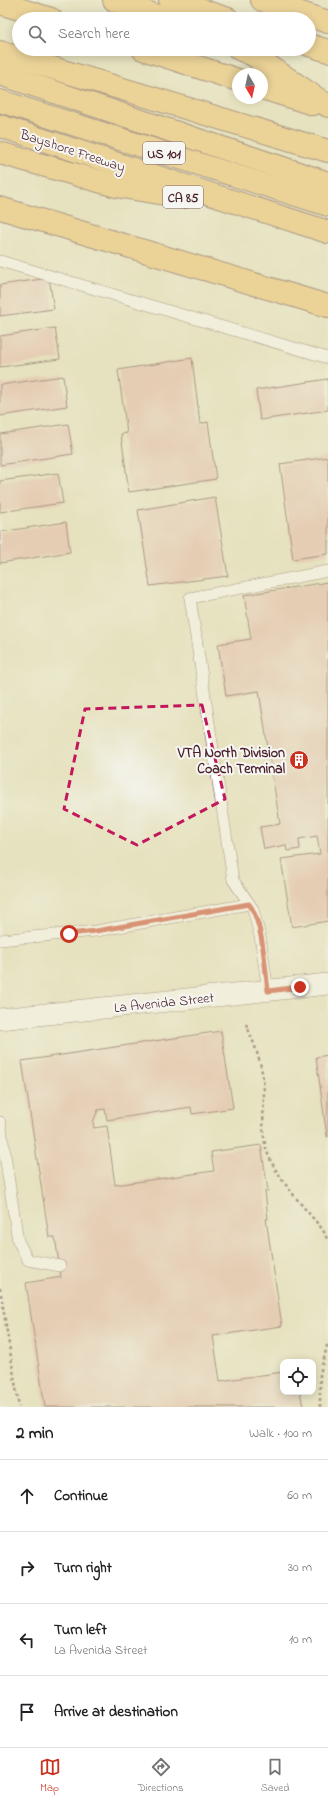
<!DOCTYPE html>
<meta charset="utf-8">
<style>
:root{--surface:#fff;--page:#f2f2f2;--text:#202124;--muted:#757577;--line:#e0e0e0;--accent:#c8321e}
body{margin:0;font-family:"Indie Flower",sans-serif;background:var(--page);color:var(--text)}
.controls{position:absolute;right:12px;bottom:12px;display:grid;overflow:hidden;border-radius:8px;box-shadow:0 2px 10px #0003}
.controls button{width:36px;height:36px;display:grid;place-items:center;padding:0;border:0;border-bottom:1px solid var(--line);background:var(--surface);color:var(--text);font:20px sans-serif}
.compass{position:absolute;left:232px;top:68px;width:36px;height:36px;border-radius:50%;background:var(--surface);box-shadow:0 2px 10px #0003;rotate:171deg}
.stop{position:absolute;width:12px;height:12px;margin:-9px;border:3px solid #c8321e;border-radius:50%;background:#fff}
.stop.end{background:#c8321e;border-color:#fff;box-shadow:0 1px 4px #0008}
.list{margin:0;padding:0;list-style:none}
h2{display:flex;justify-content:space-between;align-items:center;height:52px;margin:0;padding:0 16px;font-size:17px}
h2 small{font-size:13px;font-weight:400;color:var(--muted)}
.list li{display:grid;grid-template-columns:26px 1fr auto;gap:12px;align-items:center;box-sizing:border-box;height:72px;padding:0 16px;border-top:1px solid var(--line)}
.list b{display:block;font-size:15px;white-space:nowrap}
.list p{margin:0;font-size:13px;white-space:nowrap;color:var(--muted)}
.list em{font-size:13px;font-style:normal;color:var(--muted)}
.icon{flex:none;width:22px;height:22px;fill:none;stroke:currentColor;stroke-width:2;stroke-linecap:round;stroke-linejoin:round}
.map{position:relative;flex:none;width:328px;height:1407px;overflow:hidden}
.search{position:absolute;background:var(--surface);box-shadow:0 2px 10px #0003;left:12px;right:12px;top:12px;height:44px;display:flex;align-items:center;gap:10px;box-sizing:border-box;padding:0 14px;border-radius:22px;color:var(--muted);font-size:15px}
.sheet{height:340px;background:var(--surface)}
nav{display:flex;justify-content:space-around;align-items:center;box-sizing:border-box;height:56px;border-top:1px solid var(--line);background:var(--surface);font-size:11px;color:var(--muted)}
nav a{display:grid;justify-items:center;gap:2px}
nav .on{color:var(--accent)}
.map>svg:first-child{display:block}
</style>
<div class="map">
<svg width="328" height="1407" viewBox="0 0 328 1407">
<rect width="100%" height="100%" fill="#f6f6f2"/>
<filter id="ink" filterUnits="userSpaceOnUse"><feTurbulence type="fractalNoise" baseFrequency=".025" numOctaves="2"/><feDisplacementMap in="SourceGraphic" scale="8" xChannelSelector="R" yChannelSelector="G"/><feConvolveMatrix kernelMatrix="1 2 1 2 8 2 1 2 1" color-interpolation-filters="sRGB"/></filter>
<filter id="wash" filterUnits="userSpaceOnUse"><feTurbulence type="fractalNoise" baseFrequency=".012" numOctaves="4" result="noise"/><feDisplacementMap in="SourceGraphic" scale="16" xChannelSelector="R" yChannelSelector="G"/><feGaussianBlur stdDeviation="0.9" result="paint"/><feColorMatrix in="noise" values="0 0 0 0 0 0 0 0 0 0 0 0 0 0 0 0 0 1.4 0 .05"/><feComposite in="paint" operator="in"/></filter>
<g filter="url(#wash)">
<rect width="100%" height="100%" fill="#e6e1be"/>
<g id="blocks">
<g fill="#e5b4a8">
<polygon points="49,278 54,309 0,316 0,285"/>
<polygon points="55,328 60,359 0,367 0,336"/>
<polygon points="192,358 200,424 208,422 216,479 129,492 121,434 127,433 118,370"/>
<polygon points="63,376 67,406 0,416 0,385"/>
<polygon points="328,379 328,410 260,420 256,390"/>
<polygon points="68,424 73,454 0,465 0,434"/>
<polygon points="328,457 328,554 293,559 280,464"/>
<polygon points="58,473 63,503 0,512 0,481"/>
<polygon points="215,497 228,576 150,586 138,510"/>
<polygon points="66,522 70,552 0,563 0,532"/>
<polygon points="328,582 328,921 292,927 281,859 320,854 317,836 299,839 300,849 287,851 286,845 264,849 260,827 280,824 259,691 226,696 218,644 251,639 244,595"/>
<polygon points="221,1031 233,1108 192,1114 191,1107 107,1120 105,1109 98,1110 93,1122 94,1128 107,1126 115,1185 214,1171 211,1152 261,1145 268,1191 265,1191 268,1219 266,1219 282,1326 213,1336 220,1381 283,1372 283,1392 300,1392 303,1407 45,1407 26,1283 61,1277 55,1237 49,1237 22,1061"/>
<polygon points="328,1055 328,1137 327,1137 316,1057"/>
</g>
</g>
</g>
<g filter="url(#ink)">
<use href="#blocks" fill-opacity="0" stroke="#613c41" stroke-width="1"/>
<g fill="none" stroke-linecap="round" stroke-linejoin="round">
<defs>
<g id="lane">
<polyline points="0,261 328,358"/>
<polyline points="0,940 96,931 249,904"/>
<polyline points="268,991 260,936 253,909 233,880 190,598 328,571"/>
<polyline points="0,1122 18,1241 28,1260 60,1266"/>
</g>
<polyline id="street" points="0,1019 328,984"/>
<g id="highway">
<polyline points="114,0 165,19"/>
<polyline points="170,0 228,19"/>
<polyline points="262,0 328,22"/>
<polyline points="0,3 51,19"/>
<polyline points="309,45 328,51"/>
<polyline points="143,49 238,80"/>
<polyline points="239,49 253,55 328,106"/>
<polyline points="0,52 328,151"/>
<polyline points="0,74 328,183"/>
<polyline points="262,88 313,104"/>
<polyline points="0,101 328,205"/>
<polyline points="0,126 328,232"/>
<polyline points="0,153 116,186 183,197"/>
<polyline points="0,208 328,306"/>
</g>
</defs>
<use href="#lane" stroke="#613c41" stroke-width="12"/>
<use href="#street" stroke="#613c41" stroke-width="22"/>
<use href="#highway" stroke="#613c41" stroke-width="24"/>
<g stroke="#613c41" stroke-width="2.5" stroke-dasharray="3 3" stroke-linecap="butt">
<path d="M246,1024C253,1041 261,1060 263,1079C266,1102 260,1125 266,1148C273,1175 305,1208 323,1230L328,1241"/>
<polyline points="0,1288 19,1407"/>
<polyline points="320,1407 320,1374 328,1342"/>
</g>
<use href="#lane" stroke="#fff" stroke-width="11"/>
<use href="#street" stroke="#fff" stroke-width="21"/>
<use href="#highway" stroke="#f2c26a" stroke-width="22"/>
</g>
</g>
<g fill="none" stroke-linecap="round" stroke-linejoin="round" filter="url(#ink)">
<path stroke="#c8321e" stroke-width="5" d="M69,934L96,931L249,904C263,922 265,968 268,991L300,987"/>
</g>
<path d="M0 0H328V1407H0ZM202,705L225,799L137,845L64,809L85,709Z" fill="#e6e1be" fill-opacity=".55" fill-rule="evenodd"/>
<path fill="none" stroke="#c2185b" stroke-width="3" stroke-dasharray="8 5" stroke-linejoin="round" d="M202,705L225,799L137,845L64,809L85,709Z"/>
<defs>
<symbol id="building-disc" viewBox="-11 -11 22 22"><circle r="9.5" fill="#c8321e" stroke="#f6f6f2"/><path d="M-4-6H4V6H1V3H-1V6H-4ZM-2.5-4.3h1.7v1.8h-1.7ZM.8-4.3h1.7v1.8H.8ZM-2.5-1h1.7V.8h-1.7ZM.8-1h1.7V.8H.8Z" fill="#fff"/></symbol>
</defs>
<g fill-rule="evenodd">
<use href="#building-disc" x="288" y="749" width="22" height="22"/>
</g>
<g text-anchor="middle" stroke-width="4" stroke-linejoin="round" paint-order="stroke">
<g fill="#f6f6f2" stroke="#7e6067" stroke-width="1">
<rect x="143" y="142" width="42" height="22" rx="3"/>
<rect x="163" y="186" width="40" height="22" rx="3"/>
</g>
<g font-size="13" font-weight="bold" fill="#4a1f2b">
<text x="164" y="158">US 101</text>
<text x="183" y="202">CA 85</text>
</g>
<g font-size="14" fill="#4a1f2b" stroke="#f6f6f2">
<text transform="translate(73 150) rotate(18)" y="5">Bayshore Freeway</text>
<text transform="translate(164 1002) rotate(-6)" y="5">La Avenida Street</text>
</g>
<g font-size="14" font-weight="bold" fill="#4a1f2b" stroke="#f6f6f2" text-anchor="end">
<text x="285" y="757">VTA North Division<tspan x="285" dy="16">Coach Terminal</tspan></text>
</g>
</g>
</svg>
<div class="controls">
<button><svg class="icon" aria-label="locate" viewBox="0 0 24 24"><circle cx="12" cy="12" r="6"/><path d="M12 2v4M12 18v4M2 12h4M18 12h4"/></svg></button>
</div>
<svg class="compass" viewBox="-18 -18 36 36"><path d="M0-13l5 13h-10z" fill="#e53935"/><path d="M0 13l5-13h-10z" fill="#757577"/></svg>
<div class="stop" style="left:69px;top:934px"></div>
<div class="stop end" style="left:300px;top:987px"></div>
<div class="search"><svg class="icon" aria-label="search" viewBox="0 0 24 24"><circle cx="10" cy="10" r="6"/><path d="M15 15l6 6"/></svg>Search here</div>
</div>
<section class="sheet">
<h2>2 min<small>Walk · 100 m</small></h2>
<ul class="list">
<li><svg class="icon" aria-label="ahead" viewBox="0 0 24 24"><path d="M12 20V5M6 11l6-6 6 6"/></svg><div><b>Continue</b></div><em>60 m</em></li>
<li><svg class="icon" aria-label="right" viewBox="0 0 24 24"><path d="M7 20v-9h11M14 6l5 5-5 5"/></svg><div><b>Turn right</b></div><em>30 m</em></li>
<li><svg class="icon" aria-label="left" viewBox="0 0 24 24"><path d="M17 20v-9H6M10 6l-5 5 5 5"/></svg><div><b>Turn left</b><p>La Avenida Street</p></div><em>10 m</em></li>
<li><svg class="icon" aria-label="arrive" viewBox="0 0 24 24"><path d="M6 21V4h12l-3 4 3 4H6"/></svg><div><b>Arrive at destination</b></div></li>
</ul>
</section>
<nav>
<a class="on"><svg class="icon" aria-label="map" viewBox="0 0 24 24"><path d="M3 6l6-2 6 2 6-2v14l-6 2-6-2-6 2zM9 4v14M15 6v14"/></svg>Map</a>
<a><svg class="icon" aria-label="directions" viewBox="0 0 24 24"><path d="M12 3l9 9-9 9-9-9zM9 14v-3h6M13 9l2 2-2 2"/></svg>Directions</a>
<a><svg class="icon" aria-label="saved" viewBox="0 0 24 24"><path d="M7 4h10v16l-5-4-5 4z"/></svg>Saved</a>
</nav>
